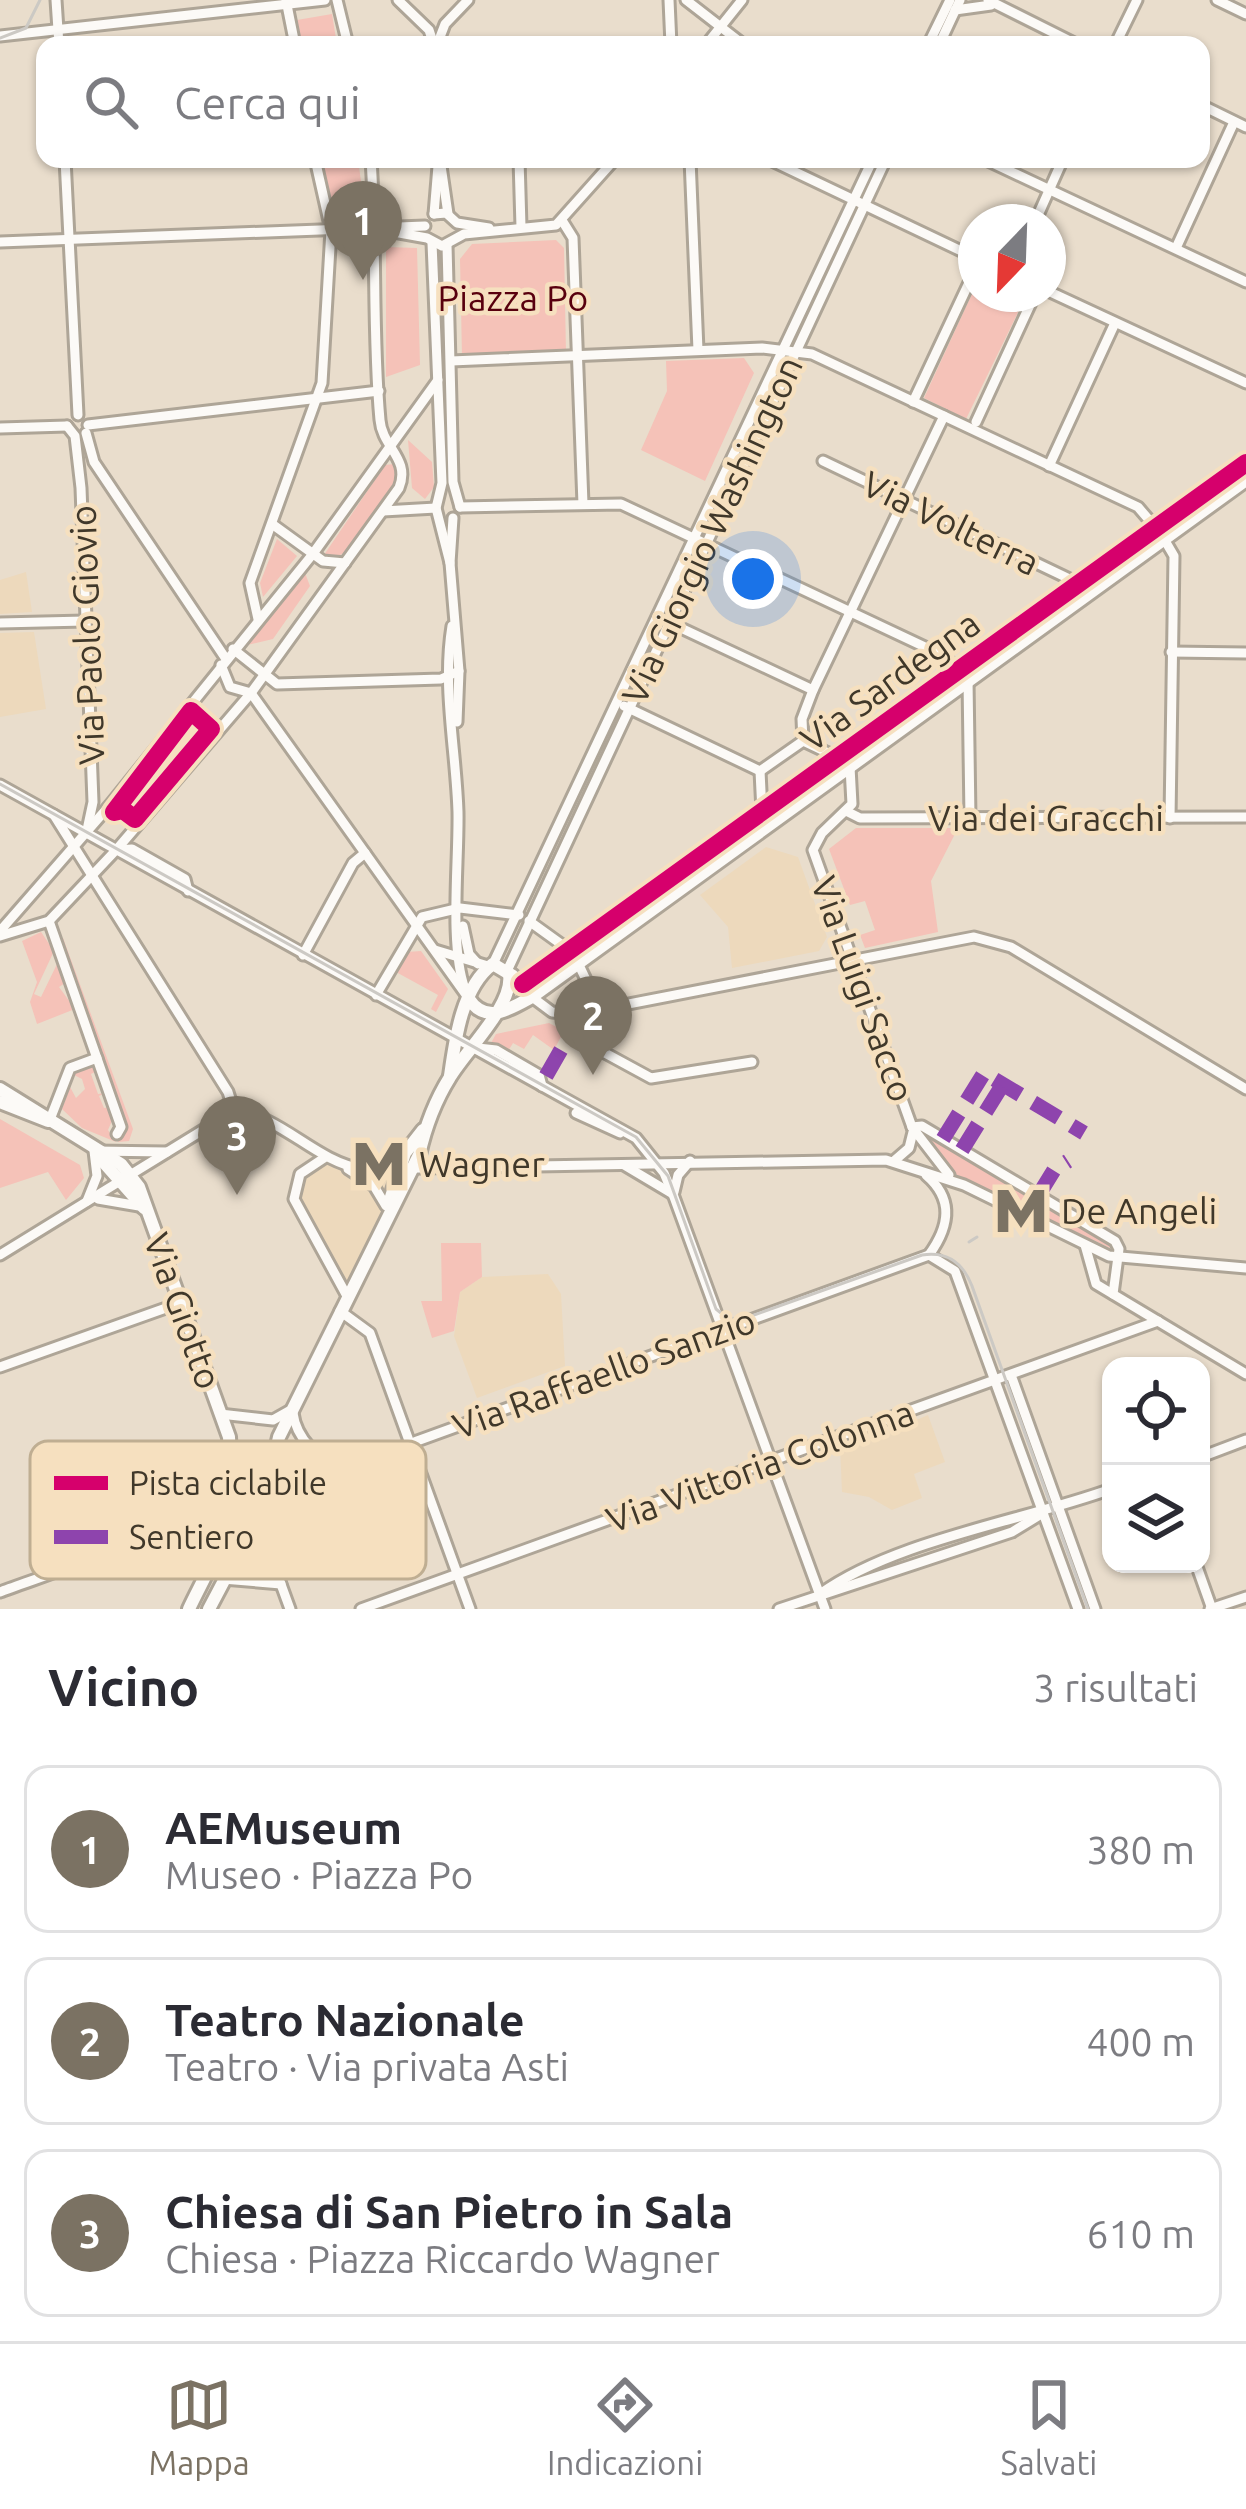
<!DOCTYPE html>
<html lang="it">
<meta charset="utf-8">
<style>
:root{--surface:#fff;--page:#f2f2f3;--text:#2b2b33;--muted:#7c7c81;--line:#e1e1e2;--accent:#7b7263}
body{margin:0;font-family:Ubuntu,sans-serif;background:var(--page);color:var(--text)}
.controls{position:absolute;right:36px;bottom:36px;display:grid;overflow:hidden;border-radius:24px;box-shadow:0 3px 9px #0004}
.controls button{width:108px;height:108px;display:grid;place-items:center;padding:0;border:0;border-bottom:3px solid var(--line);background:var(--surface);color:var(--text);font:60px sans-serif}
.compass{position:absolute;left:958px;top:204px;width:108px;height:108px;border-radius:50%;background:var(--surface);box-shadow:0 3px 9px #0004;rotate:203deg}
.you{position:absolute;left:753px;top:579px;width:42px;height:42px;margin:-30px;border:9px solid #fff;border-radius:50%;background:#1a73e8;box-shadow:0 0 0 18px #1a73e833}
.badge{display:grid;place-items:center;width:78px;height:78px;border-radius:50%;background:var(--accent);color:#fff;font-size:39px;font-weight:700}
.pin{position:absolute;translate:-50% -99px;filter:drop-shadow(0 3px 6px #0008)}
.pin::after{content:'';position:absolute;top:63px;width:42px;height:36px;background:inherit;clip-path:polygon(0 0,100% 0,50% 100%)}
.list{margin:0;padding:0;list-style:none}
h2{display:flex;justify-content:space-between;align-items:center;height:156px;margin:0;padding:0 48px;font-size:51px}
h2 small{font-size:39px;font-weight:400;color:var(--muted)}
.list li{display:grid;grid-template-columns:78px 1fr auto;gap:36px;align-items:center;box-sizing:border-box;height:168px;margin:0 24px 24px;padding:0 24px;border:3px solid var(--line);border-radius:24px}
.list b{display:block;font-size:45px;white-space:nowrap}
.list p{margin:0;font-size:39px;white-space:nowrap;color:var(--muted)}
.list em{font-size:39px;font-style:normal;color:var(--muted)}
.icon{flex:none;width:66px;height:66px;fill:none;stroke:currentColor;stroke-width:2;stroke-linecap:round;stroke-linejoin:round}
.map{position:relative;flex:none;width:1246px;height:1609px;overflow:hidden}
.search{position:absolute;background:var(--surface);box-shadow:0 3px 9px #0004;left:36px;right:36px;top:36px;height:132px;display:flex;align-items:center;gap:30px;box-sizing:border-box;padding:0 42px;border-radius:24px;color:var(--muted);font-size:45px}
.sheet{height:732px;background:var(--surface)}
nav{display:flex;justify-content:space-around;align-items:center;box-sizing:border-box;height:168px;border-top:3px solid var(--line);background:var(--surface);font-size:33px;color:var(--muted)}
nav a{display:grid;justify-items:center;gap:6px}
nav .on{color:var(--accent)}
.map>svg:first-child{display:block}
</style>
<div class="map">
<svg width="1246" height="1609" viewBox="0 0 1246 1609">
<rect width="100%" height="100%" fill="#e9ddcc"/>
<g fill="#edd9bc">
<polygon points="26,572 32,612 0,614 0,580"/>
<polygon points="34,632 46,709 0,717 0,633"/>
<polygon points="766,847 798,857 827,937 819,951 732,968 728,927 700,895"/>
<polygon points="324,1158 344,1165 413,1166 346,1296 293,1198 295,1182"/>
<polygon points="548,1274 561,1294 565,1366 477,1398 454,1336 460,1292 482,1277"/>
<polygon points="928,1415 945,1462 914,1474 922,1498 892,1510 869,1497 842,1492 840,1446 857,1445"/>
</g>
<g fill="#f5c2b8">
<polygon points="332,14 337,45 301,45 297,20"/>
<polygon points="321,159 358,159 366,219 333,222"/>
<polygon points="556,240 564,248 566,353 462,357 460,259 472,244"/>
<polygon points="386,247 417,248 420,365 386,377"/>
<polygon points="976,285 976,294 1027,294 966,419 924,398"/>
<polygon points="744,358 754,373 705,481 641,450 667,391 666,361"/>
<polygon points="408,440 432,462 434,487 425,499 412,488"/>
<polygon points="394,464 396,483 346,552 334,558 324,555 385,465"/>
<polygon points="277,539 297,556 263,597 260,583"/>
<polygon points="305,573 310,586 273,639 247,645"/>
<polygon points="856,828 958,828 931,881 938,932 865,948 860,935 875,930 865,901 850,905 829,849"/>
<polygon points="41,932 54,951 34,994 41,997 58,962 65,983 59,987 75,1009 37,1024 30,1002 37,982 22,941"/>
<polygon points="63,938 133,1129 129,1141 118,1142 125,1127 57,940"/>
<polygon points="421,951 448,989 436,1012 431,1009 438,995 396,972 407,952"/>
<polygon points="549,1023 564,1031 554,1050 533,1035 524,1049 513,1043 507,1053 491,1043 496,1034"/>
<polygon points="94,1062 97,1071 91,1074 98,1094 105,1093 99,1096 104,1108 110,1107 114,1116 108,1130 116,1142 82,1128 62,1109 70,1087 76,1098 85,1089 82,1079 70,1073"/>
<polygon points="0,1119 80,1165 84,1178 66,1200 48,1172 0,1188"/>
<polygon points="919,1131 1110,1242 1110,1248 963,1179 947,1169"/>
<polygon points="441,1243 481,1243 482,1277 460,1292 454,1331 432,1338 421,1301 442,1301"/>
</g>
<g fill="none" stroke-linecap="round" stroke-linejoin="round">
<defs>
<g id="minor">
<polyline points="56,0 59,45"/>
<polyline points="286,0 295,45"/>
<polyline points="337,0 348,45"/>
<polyline points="398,0 429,30 434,45"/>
<polyline points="669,0 671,45"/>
<polyline points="686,0 744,45"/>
<polyline points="988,0 1078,45"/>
<polyline points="1217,0 1246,14"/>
<polyline points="955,10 991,5"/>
<polyline points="0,36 325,0"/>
<polyline points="437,45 445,24 468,0"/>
<polyline points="706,45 742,0"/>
<polyline points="928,45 950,0"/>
<polyline points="939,45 960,0"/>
<polyline points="1115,45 1137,0"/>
<polyline points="1201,105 1246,127"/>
<polyline points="65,159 78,415"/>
<polyline points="440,159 448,214"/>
<polyline points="519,159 521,227"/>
<polyline points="690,159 698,350"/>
<polyline points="768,159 976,258"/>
<polyline points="984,159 1246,282"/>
<polyline points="434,214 446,213 457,223 489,228"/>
<polyline points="434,214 438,166"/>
<polyline points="563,222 573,238 583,504"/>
<polyline points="1035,222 1063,159"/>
<polyline points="377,229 427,238 442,246 464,234 556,225 615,159"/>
<polyline points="0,242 425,226"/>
<polyline points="432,243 442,483 436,508 450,563"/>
<polyline points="447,245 453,482 460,507"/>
<polyline points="1176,248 1234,122"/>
<polyline points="1048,291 1246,383"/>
<polyline points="451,361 762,348 812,354 1138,507 1156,528"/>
<polyline points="913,402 975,270"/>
<polyline points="976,422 1035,294"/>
<polyline points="88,425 379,391"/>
<polyline points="67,426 75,436 81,488 93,802 87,830"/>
<polyline points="0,428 67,426"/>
<polyline points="86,433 94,462 226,659"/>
<polyline points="823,461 1080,584"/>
<polyline points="1049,466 1115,323"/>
<polyline points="460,507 621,504 942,655 961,671"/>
<polyline points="383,511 436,508"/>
<polyline points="453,518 450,563 459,671 457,722"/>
<polyline points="272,524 323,561 345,563"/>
<polyline points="1164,539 1174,556 1170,818"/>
<polyline points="258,619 250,583 322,383 331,230 315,159"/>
<polyline points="666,621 813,690"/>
<polyline points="0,623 85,621"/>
<path d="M452,626C442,688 456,749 458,812C459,862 449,945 465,989"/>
<polyline points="233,649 277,684 441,679 459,671"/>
<polyline points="1171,652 1246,653"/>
<polyline points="221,665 230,687 251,693"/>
<polyline points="968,680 970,818"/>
<polyline points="251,693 469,999"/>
<polyline points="624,706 760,771"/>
<polyline points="803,741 802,719 813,690 944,416"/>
<polyline points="803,741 841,759"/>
<polyline points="850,767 852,804 822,833 813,850 912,1127 949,1175"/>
<polyline points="760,771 803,741"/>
<polyline points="760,771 762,812"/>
<polyline points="0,785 636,1138 664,1173 674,1197 825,1609"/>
<polyline points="848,812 860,818 1246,817"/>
<polyline points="54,815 228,1092 234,1111"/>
<polyline points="117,850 132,849 185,879 188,891"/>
<polyline points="49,921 121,1127 117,1134"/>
<polyline points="529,921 572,952"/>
<polyline points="463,926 469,954 478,964"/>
<polyline points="0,931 110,805 312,555 438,380"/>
<path d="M0,936L49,921L117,849L251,693L399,488C411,459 382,447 380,420C372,334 377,246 371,159"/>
<polyline points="435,950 488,966"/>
<polyline points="303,955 353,863 365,853"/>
<polyline points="578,963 600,1009"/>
<polyline points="493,964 873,159"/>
<polyline points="507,971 886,159"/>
<polyline points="376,995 422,917 460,908 519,915"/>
<polyline points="532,997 552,1012 577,1014 974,937 1011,947 1246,1089"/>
<polyline points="577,1014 570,1034 651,1078 752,1062"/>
<polyline points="478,1048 496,1050 539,1075 542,1086"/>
<path d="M234,1111C281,1115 314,1161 362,1169L886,1160L964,1185L1109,1256L1246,1268"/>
<polyline points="576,1113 620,1133"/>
<polyline points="49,1122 70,1068 97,1058"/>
<polyline points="912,1127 922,1126 1115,1241 1119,1249 1113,1294"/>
<polyline points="324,1158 300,1174 294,1199 347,1296"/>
<polyline points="894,1161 909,1148 913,1132"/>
<polyline points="624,1165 671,1193"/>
<polyline points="348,1169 374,1186 386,1206"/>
<path d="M926,1175C954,1199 950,1226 929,1255"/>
<polyline points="674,1192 678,1175 690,1161"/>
<polyline points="98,1199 139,1206"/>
<polyline points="87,1201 97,1176 94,1151 167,1152"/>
<polyline points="1085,1245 1096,1284 1246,1374"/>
<polyline points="0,1255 234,1111"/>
<polyline points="929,1255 955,1271 1078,1609"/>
<polyline points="340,1311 370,1333 470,1609"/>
<polyline points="0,1367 180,1303"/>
<polyline points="1011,1375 1095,1609"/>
<path d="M293,1413C296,1437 318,1462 343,1467"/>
<polyline points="220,1414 273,1420 289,1411"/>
<polyline points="1201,1457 1246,1440"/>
<polyline points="283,1496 417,1441 929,1255"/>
<polyline points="271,1527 270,1554 290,1609"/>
<polyline points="158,1534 173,1536 203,1576"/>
<polyline points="1196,1564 1212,1609"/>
<polyline points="223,1579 281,1584"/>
<path d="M0,1592C37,1578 205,1523 219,1498"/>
<path d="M820,1594C895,1540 1023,1521 1111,1489"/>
<polyline points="361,1609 1158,1321"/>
<polyline points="779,1609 1012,1532 1043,1513"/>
<polyline points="1210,1609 1246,1597"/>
</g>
<g id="major">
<polyline points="523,984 1246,463"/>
<path d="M469,999C486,1025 510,1009 532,997L1246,480"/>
<path d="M450,1076C455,1040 462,986 493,964L513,976"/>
<polyline points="0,1089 121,1164 139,1187 229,1437 231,1473"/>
<polyline points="0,1102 48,1121"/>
<polyline points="98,1156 144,1208"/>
<polyline points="389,1203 405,1153 423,1130"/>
<path d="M272,1468L279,1437L419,1155C425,1128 435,1101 450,1077C466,1050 514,1005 509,974"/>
<path d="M189,1609C199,1587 214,1563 220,1539C228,1508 212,1486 242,1462L258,1461L272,1468L283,1496L271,1527L246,1539L222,1520"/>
<polyline points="209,1609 246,1539"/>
</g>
</defs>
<use href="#minor" stroke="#aea597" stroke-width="15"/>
<use href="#major" stroke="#aea597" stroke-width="18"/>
<use href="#minor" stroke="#fcfaf7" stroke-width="9"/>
<use href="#major" stroke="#fcfaf7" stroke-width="12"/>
<g stroke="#ccc9c4" stroke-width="3">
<polyline points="0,38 26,28 40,0"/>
<path d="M0,784L636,1137L668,1176L716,1309L727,1318L743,1319L922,1255C948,1251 963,1263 972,1286L1088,1609"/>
<polyline points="969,1242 977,1237"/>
</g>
<g stroke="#8e44ad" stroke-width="15" stroke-dasharray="30 15" stroke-linecap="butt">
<polyline points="546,1076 570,1034"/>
<polyline points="943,1139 984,1073 1084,1133"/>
<polyline points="962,1150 1003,1084"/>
<polyline points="1038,1196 1054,1170 1068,1161"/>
</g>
<defs>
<g id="cycleway">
<polygon points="191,711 211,729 135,819 123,810 114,812"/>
<polyline points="523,984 1246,463"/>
</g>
</defs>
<use href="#cycleway" stroke="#f6e0bf" stroke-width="26"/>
<use href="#cycleway" stroke="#d6006c" stroke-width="18"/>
</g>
<defs>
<symbol id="metro-bare" viewBox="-9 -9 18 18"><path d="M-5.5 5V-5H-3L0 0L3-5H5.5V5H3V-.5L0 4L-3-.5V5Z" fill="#7b7263" stroke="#f6e0bf" stroke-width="2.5" paint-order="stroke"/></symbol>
</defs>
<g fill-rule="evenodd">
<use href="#metro-bare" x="341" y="1126" width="76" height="76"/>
<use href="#metro-bare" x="983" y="1173" width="76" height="76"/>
</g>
<g text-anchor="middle" stroke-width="9" stroke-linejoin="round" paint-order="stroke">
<g font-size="36" fill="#58000e" stroke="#f6e0bf">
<text x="513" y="311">Piazza Po</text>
</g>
<g font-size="36" fill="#40382a" stroke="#f6e0bf">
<text transform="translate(951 523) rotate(26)" y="13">Via Volterra</text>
<text transform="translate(712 530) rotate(-65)" y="13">Via Giorgio Washington</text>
<text transform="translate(87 635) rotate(-92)" y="13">Via Paolo Giovio</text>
<text transform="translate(890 681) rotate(-36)" y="13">Via Sardegna</text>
<text x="1046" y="831">Via dei Gracchi</text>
<text transform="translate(863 989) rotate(70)" y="13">Via Luigi Sacco</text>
<text transform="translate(183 1311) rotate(70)" y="13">Via Giotto</text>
<text transform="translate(604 1373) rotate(-20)" y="13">Via Raffaello Sanzio</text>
<text transform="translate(760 1466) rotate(-20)" y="13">Via Vittoria Colonna</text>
</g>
<g font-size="36" fill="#40382a" stroke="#f6e0bf" text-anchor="start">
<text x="419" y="1177">Wagner</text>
<text x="1061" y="1224">De Angeli</text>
</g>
</g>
<rect x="30" y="1441" width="396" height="138" rx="18" fill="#f6e0bf" stroke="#bfae92" stroke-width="3"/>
<rect x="54" y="1476" width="54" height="14" fill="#d6006c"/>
<rect x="54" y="1530" width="54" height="14" fill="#8e44ad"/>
<g font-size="33" fill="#40382a">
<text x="129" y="1495">Pista ciclabile</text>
<text x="129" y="1549">Sentiero</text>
</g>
</svg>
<div class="controls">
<button><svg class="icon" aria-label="locate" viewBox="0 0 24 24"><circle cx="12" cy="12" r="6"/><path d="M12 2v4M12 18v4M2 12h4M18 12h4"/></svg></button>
<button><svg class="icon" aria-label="layers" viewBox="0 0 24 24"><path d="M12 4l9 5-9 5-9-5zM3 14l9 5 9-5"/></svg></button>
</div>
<svg class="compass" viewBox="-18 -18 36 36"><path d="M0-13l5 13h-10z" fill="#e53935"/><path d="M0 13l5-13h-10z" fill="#7c7c81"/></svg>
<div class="you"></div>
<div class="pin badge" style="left:363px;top:280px">1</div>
<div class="pin badge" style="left:593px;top:1075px">2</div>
<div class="pin badge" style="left:237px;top:1195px">3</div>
<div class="search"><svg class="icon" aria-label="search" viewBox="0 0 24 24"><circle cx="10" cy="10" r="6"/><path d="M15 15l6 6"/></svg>Cerca qui</div>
</div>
<section class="sheet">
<h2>Vicino<small>3 risultati</small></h2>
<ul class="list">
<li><span class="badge">1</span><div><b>AEMuseum</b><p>Museo · Piazza Po</p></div><em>380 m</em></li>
<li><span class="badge">2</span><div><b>Teatro Nazionale</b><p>Teatro · Via privata Asti</p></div><em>400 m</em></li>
<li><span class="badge">3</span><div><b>Chiesa di San Pietro in Sala</b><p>Chiesa · Piazza Riccardo Wagner</p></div><em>610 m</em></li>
</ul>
</section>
<nav>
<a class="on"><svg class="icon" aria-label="map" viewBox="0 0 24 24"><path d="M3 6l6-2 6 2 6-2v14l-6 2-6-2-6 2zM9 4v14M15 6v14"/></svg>Mappa</a>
<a><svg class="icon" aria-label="directions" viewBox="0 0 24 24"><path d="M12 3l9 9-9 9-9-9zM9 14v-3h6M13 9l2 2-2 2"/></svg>Indicazioni</a>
<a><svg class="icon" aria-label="saved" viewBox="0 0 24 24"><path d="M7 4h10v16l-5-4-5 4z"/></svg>Salvati</a>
</nav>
